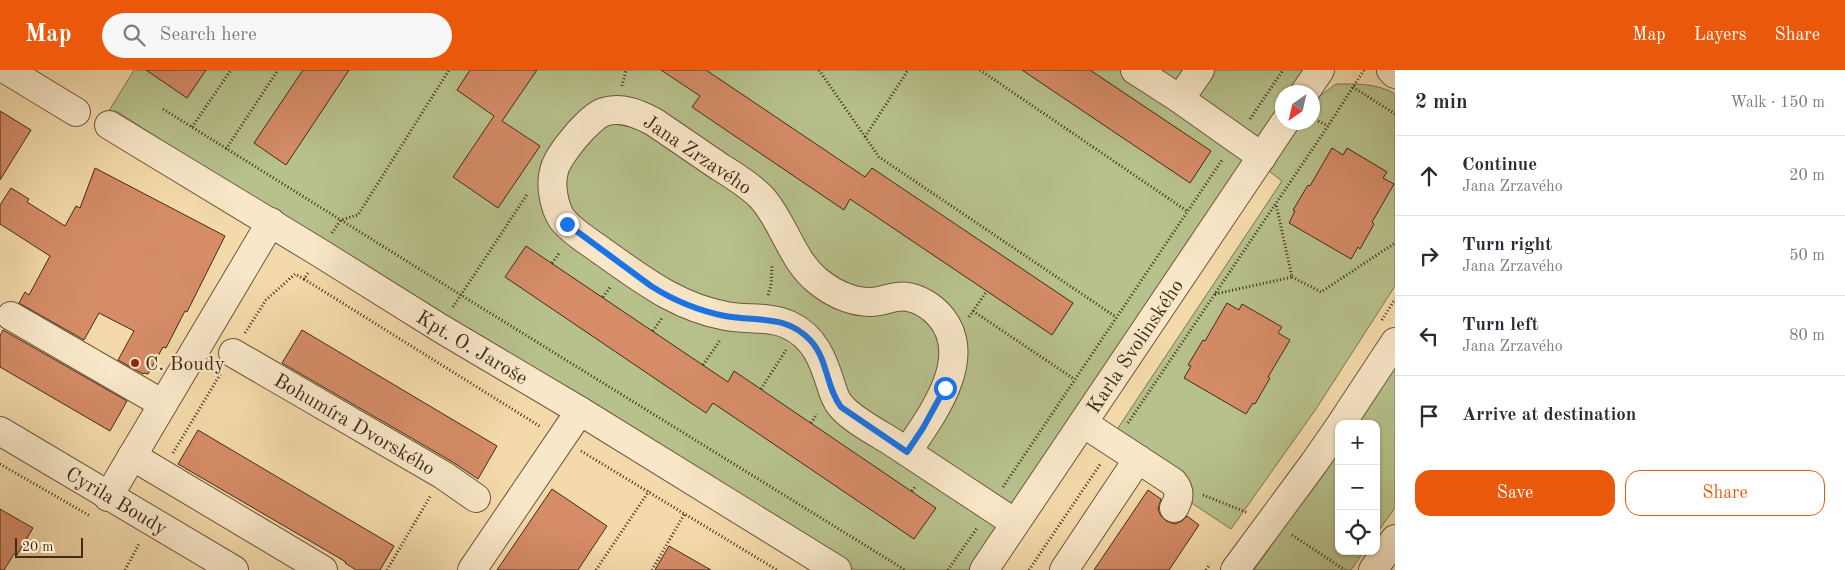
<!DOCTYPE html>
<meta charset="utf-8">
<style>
:root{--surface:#fff;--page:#f7f7f7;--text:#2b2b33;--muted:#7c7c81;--line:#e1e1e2;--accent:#ea580c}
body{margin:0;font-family:"Old Standard TT",serif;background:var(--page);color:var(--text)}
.controls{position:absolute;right:15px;bottom:15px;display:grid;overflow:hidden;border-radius:10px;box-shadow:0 1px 4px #0004}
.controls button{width:45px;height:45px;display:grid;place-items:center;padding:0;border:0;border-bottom:1px solid var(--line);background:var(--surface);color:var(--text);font:25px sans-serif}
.compass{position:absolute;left:1275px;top:15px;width:45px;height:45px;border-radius:50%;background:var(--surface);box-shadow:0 1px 4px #0004;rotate:214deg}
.scale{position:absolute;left:15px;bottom:12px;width:68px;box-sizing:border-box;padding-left:5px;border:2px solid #422b18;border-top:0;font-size:14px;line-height:18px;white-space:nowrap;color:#422b18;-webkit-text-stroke:4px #f8e7c8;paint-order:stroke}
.stop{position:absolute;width:15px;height:15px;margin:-11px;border:4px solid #1a73e8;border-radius:50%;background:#fff}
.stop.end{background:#1a73e8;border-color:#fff;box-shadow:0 1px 5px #0008}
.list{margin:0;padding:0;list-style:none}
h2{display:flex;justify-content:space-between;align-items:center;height:65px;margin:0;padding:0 20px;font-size:21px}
h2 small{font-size:16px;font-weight:400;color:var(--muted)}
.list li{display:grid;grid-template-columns:32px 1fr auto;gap:15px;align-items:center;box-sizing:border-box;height:80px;padding:0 20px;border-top:1px solid var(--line)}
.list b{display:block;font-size:19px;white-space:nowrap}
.list p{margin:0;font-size:16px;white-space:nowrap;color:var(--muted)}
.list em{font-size:16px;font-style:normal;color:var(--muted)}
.actions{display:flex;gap:10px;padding:15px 20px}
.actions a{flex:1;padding:11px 0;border:1px solid var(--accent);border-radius:15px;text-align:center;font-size:18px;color:var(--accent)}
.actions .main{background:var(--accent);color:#fff}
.icon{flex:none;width:28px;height:28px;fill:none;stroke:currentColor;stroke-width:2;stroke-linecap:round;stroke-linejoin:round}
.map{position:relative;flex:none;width:1395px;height:500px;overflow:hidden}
header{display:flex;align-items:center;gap:30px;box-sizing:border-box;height:70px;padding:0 25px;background:var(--accent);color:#fff}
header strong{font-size:24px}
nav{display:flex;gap:28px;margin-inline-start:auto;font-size:18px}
.search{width:350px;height:45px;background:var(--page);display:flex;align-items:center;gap:12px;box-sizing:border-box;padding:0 18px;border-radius:28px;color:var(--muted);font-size:19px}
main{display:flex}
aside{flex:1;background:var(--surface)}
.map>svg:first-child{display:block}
</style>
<header>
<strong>Map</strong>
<div class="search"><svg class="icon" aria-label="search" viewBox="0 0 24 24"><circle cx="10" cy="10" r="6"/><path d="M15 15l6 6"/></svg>Search here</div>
<nav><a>Map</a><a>Layers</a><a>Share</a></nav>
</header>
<main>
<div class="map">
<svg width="1395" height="500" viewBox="0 0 1395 500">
<rect width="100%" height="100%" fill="#f4daaa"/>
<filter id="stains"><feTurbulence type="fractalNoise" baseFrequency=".004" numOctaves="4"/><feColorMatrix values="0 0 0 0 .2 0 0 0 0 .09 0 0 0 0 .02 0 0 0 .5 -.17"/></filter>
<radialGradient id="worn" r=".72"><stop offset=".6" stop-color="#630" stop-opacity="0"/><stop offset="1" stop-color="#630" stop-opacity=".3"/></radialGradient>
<g fill="#b7c18c" stroke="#7c7652">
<polygon points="134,0 1309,0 1294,22 1282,22 1282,39 971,500 855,500 281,146 116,41 107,44"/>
<path d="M1336,14C1357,14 1377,13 1395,24V216L1316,339L1231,459L1187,430L1114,364L1282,111L1265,98L1297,53L1312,52L1313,31Z"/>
<polygon points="1395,295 1395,438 1376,464 1376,354 1356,354"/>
<polygon points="1339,380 1339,481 1364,481 1351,500 1254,500"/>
</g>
<g fill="#d58c67" stroke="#422b18">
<polygon points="146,0 206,0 187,28"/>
<polygon points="303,0 349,0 286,95 254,73"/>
<polygon points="470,0 537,0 502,51 540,76 498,138 453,107 494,46 457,20"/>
<polygon points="661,0 706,0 865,107 872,98 1073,233 1052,265 850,129 844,140 692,37 700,26"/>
<polygon points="1022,0 1090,0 1211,81 1190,113"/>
<polygon points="0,41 31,60 0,110"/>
<polygon points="1332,78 1343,85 1347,78 1387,102 1383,108 1394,114 1372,152 1374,154 1360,179 1358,177 1351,189 1289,153 1295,141 1293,140 1308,115 1310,116"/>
<polygon points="95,98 225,166 187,242 185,241 166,278 163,277 148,304 144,303 143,304 118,290 134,261 99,243 84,270 19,233 25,222 29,225 50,186 0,154 0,135 11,118 29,129 27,132 65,156 76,136 80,138"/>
<polygon points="526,176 728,312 734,301 936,438 914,469 713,333 706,343 505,207"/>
<polygon points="1227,233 1239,240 1242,234 1282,257 1278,263 1290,270 1268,307 1270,308 1255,334 1253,333 1246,344 1184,308 1191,296 1188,295 1203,270 1205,271"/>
<polygon points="3,260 127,331 110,361 0,297 0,266"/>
<polygon points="302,260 497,376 478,409 451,391 282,293"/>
<polygon points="198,360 394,476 380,500 356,500 345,493 346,492 178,394"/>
<polygon points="552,419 607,456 578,500 497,500"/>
<polygon points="1148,420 1161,429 1158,439 1161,446 1166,451 1175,454 1182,451 1187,446 1199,455 1169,500 1094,500"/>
<polygon points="0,439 33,458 17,485 14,484 4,500 0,500"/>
<polygon points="669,476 711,500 655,500"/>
</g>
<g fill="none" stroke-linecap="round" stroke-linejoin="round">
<defs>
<g id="minor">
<polyline points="7,0 76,42"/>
<polyline points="1135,0 1180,29 1262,87"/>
<polyline points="1391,0 1395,4"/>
<polyline points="1305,22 1320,0"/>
<polyline points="1180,29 1200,0"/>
<path id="s1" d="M109,55L320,183L440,258L580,341L837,500"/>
<polyline points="11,246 163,334"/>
<path id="s2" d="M233,283L443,405L476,428"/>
<path d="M1083,353L1173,412C1180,420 1180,428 1174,438"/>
<polyline points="1341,354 1395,272"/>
<path id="s3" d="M0,361L234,500"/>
<path d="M907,382C931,346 976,288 940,246C932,237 920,229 908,227C898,225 889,229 879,231C858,235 835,225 819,212C791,190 785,154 762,128C750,115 734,106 720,97C698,82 676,67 654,52C639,44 621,36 604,42C589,47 557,86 554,101C550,115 554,137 562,149C573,163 590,172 603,182C643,210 677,237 726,246C747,250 770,246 789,255C815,267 823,290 831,315C833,322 835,329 840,335C850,348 874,361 889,370C931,398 973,425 1015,453"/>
<polyline points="132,386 323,500"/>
<polyline points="108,427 271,152"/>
<polyline points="472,500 580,341"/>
<path id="s4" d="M984,500L1285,52"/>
<polyline points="1064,500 1138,389"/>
<polyline points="1235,500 1314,393 1339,357"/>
<polyline points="1373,500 1395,469"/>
</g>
</defs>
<use href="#minor" stroke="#6e573c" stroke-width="30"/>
<g stroke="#422b18" stroke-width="3" stroke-dasharray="1 2.5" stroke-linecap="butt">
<polyline points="819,0 879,87 1116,247"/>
<polyline points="980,0 1187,141"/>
<polyline points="622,16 626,0"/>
<polyline points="1353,17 1395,44"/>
<polyline points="163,39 461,225 905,500"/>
<polyline points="1312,48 1328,56"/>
<polyline points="1250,49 1283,0"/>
<polyline points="192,57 231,0"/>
<polyline points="865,67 908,0"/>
<polyline points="226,79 278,0"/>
<polyline points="332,163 341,150 358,145 449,0"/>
<polyline points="552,193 560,182"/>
<polyline points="1292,207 1321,222 1395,173"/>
<polyline points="304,209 541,357"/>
<polyline points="1215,224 1292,207 1276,134"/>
<polyline points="768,225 771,215 772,194"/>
<polyline points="603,227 611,216"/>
<polyline points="453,237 528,123"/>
<polyline points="973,241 1074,309"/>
<polyline points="969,247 987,221"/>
<polyline points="1382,250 1395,229"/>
<polyline points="653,261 662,248"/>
<polyline points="245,263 266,230 295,204 304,209 308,203"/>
<polyline points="703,295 721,269"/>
<polyline points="761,319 786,280"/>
<polyline points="811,353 817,344"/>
<polyline points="1128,353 1328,56 1364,0"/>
<polyline points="581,381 777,500"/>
<polyline points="173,383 221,303"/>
<polyline points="0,394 90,446"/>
<polyline points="1003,417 1222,90"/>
<polyline points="912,421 916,415"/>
<polyline points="1203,425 1248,443"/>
<polyline points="1292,465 1345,500"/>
<polyline points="125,500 139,474"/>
<polyline points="387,500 431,425"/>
<polyline points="596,500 649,421"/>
<polyline points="652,500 685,443"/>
<polyline points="948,500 977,458"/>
<polyline points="1029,500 1101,393"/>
<polyline points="1206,500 1210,494"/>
</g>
<use href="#minor" stroke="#f8e7c8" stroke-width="28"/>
</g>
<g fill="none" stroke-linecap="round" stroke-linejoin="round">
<path stroke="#1a73e8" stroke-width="6" d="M567,154L651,216C673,230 700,241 725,246C758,252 786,244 811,271C828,290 826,317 841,337L907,382L923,358L945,318"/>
</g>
<circle fill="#8f2418" stroke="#f8e7c8" stroke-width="2" cx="135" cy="293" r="5"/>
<g text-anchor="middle" stroke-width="4.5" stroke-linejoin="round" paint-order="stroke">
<g font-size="20" fill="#422b18" stroke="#f8e7c8">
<text transform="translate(698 84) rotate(34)" y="7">Jana Zrzavého</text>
<text dy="7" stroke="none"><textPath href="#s4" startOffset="270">Karla Svolinského</textPath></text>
<text dy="7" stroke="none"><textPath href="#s1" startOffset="426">Kpt. O. Jaroše</textPath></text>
<text dy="7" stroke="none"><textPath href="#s2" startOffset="141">Bohumíra Dvorského</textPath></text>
<text dy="7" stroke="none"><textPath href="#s3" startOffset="136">Cyrila Boudy</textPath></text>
</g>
<g font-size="20" fill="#422b18" stroke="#f8e7c8" text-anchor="start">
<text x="145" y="300">C. Boudy</text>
</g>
</g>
<rect width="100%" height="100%" filter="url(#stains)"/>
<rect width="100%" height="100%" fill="url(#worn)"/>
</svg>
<div class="controls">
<button>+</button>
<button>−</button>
<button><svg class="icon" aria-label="locate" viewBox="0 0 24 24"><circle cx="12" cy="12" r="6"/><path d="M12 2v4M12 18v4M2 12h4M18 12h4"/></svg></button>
</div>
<svg class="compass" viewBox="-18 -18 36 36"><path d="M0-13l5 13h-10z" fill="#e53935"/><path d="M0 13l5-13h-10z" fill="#7c7c81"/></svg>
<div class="scale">20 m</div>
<div class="stop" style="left:945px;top:318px"></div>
<div class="stop end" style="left:567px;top:154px"></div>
</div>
<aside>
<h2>2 min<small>Walk · 150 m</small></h2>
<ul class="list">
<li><svg class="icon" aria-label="ahead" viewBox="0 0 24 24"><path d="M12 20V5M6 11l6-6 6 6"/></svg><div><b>Continue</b><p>Jana Zrzavého</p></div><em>20 m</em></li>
<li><svg class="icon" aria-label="right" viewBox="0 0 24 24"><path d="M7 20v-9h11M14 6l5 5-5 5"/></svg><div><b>Turn right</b><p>Jana Zrzavého</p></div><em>50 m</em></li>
<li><svg class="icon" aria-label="left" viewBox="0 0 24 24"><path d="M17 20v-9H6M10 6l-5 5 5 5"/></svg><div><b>Turn left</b><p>Jana Zrzavého</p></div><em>80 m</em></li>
<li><svg class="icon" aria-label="arrive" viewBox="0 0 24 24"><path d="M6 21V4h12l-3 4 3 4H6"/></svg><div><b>Arrive at destination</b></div></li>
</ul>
<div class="actions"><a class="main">Save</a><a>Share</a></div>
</aside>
</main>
